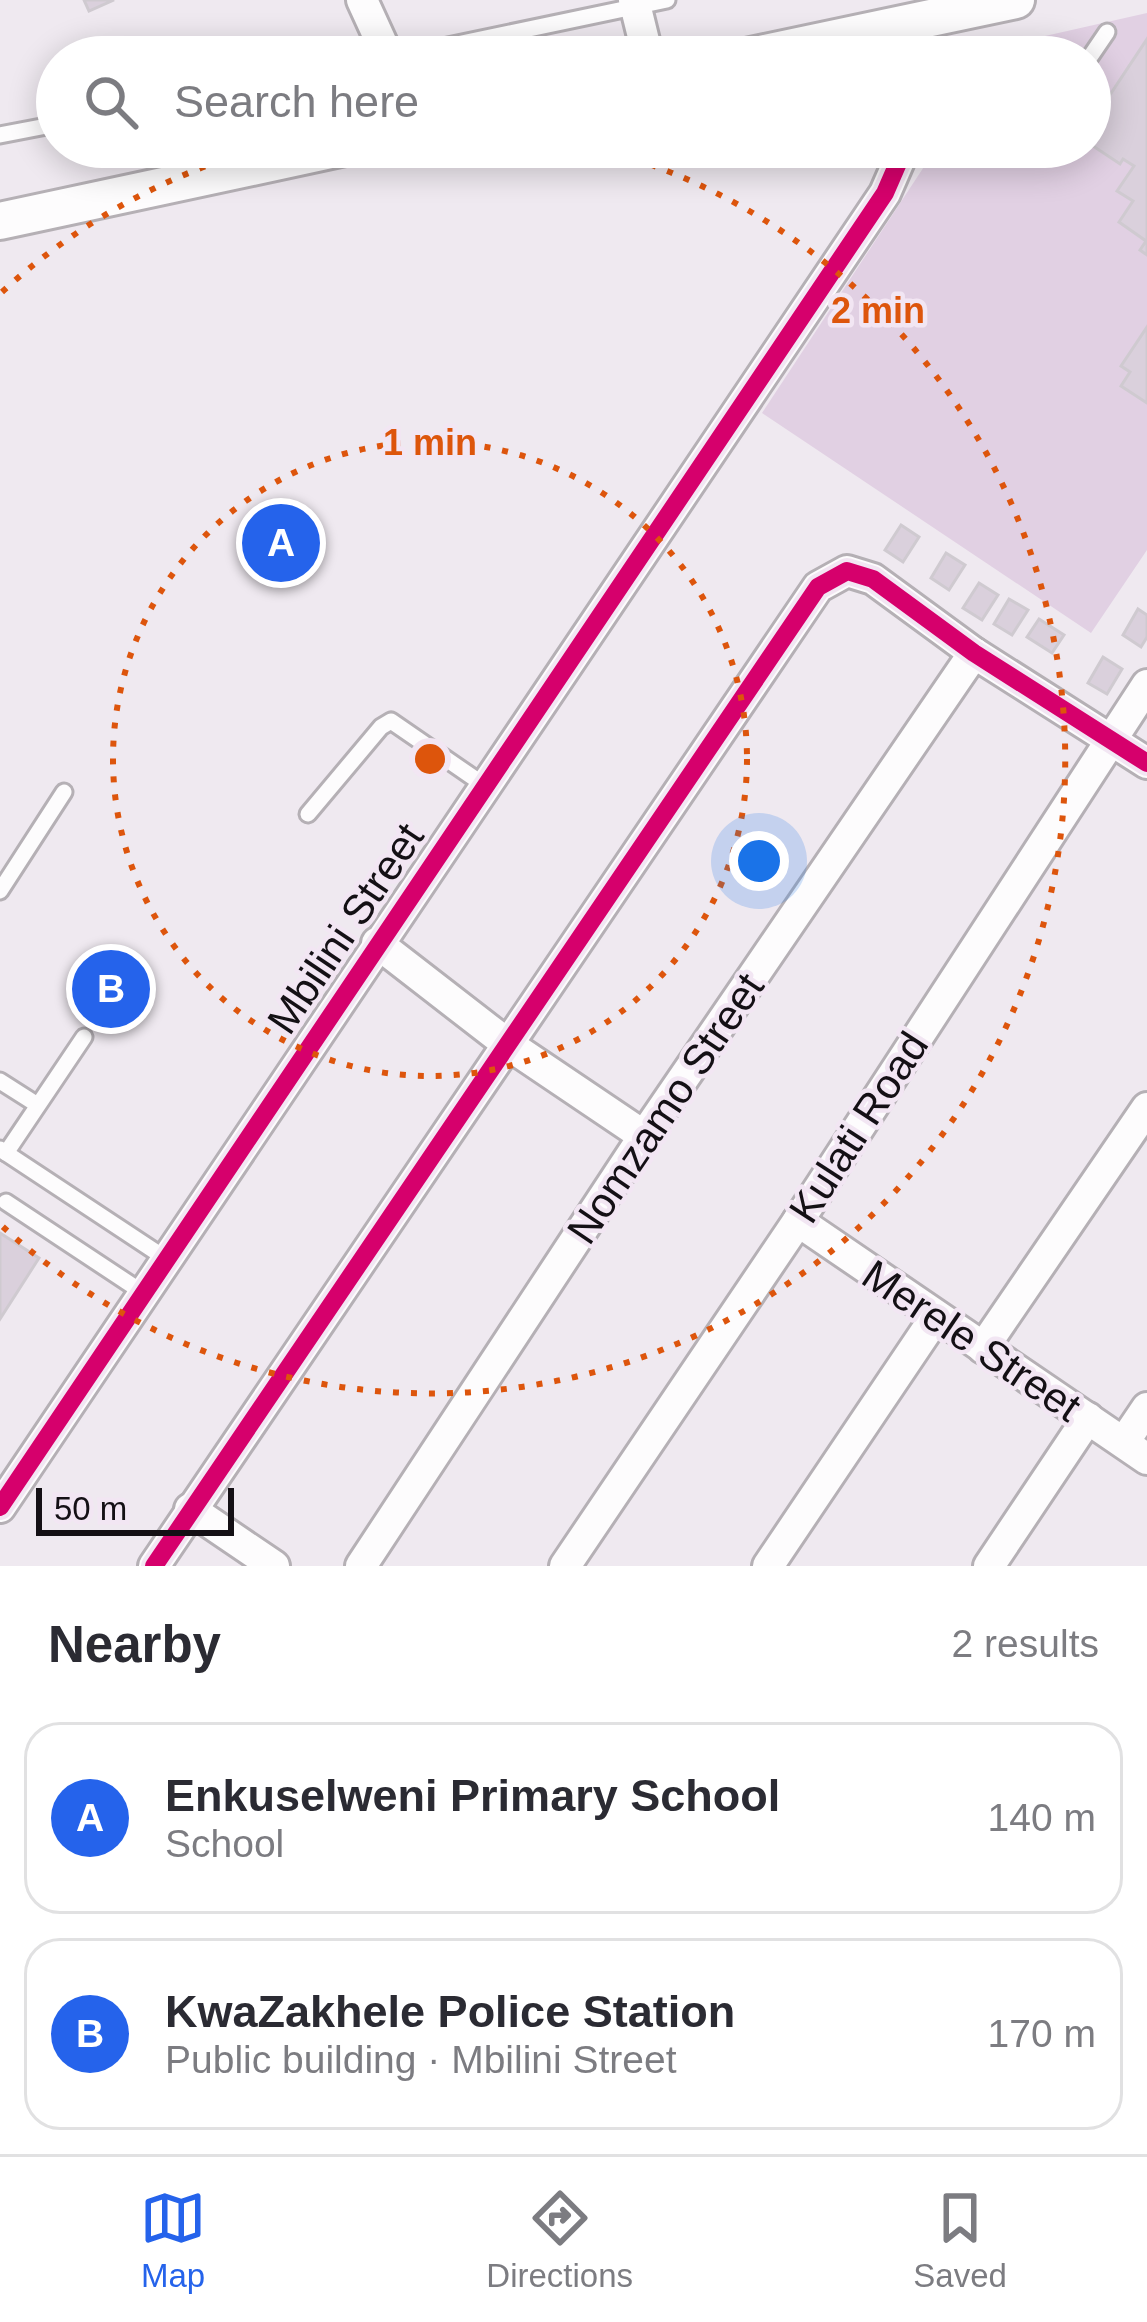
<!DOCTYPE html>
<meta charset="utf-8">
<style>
:root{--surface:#fff;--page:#f7f7f7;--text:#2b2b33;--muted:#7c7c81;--line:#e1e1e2;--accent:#2563eb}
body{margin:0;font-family:Arial,sans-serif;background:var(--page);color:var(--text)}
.scale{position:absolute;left:36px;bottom:30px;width:198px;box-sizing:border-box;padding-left:12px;border:6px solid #141015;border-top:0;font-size:33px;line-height:42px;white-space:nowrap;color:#141015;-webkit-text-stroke:9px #f2e6f3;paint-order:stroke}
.you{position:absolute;left:759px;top:861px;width:42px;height:42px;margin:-30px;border:9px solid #fff;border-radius:50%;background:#1a73e8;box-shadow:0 0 0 18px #1a73e833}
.badge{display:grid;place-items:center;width:78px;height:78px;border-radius:50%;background:var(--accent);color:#fff;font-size:39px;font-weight:700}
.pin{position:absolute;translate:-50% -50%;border:6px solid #fff;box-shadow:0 3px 12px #0006}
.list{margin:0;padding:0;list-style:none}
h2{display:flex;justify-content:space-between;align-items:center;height:156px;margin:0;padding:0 48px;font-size:51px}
h2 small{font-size:39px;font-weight:400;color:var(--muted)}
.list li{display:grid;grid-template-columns:78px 1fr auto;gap:36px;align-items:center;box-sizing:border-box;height:192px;margin:0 24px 24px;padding:0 24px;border:3px solid var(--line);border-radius:36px}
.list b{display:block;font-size:45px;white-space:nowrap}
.list p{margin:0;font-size:39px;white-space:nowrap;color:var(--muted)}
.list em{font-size:39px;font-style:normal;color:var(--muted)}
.icon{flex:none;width:66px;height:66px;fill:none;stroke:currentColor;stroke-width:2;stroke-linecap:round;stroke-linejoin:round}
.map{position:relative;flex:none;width:1147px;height:1566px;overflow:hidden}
.search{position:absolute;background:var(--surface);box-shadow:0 6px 30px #0003;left:36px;right:36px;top:36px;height:132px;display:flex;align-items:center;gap:30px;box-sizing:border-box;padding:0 42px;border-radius:66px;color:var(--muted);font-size:45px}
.sheet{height:588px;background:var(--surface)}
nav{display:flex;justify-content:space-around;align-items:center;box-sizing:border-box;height:168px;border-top:3px solid var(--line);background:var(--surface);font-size:33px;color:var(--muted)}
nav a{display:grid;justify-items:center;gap:6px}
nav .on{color:var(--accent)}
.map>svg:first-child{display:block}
</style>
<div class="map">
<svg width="1147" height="1566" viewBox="0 0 1147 1566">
<rect width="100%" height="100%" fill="#efe9f0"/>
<polygon fill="#e1d0e3" points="1147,13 1147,550 1091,633 762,413 937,147 1090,147 1090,57 1031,57 1045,36"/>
<g fill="#dad0dc" stroke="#cfcad0" stroke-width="3">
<polygon points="84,0 114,0 89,11"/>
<polygon points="1147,39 1147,255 1140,250 1146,241 1119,222 1133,201 1117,191 1134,166 1123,159 1120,164 1090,144 1090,125"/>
<polygon points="1147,327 1147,403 1121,386 1130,372 1121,366"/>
<polygon points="901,525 919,537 903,562 885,550"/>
<polygon points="946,553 965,565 949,590 931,578"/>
<polygon points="979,583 998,595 982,620 963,608"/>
<polygon points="1009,599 1028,610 1012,635 994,624"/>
<polygon points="1138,609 1147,615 1147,637 1141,647 1123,635"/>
<polygon points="1039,619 1064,635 1052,653 1027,637"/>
<polygon points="1103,657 1122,669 1107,694 1088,683"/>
<polygon points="0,1233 39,1258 0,1319"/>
</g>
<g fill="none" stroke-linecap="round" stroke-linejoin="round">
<defs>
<g id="service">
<polyline points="395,57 667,0"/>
<polyline points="1090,57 1107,32"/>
<polyline points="0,135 57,124"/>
<polyline points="308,814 381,727 391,721 484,785"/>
<polyline points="0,891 64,792"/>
<polyline points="0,1081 36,1104"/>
<polyline points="0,1149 168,1260"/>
<polyline points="6,1153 84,1037"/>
<polyline points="6,1202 145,1294"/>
</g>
<g id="minor">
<polyline points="362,0 388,57"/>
<polyline points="634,0 648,57"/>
<polyline points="891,29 897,57"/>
<polyline points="377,943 506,1043 644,1136"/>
<polyline points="798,1221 1147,1459"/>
<polyline points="983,1348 1147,1108"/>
<polyline points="1124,1442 1147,1408"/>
<polyline points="0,1507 885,193 905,147"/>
<polyline points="190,1509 274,1566"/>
<polyline points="154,1566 818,587 847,571 873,579 974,653 1147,763"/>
<polyline points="361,1566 644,1136 974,653"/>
<polyline points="565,1566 798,1221 1147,685"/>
<polyline points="768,1566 935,1318"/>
<polyline points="989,1566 1088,1418"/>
</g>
<g id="tertiary">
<polyline points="746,57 1016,0"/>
<polyline points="0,221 345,147"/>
</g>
</defs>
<use href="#service" stroke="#b5b0b5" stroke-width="21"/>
<use href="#minor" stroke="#b5b0b5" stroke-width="36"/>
<use href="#tertiary" stroke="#b5b0b5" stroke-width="42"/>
<use href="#service" stroke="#fdfcfd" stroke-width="15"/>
<use href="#minor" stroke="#fdfcfd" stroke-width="30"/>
<use href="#tertiary" stroke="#fdfcfd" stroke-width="36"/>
<defs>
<g id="cycleway">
<polyline points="0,1507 885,193 905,147"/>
<polyline points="154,1566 818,587 847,571 873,579 974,653 1147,763"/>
</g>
</defs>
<use href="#cycleway" stroke="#f2e6f3" stroke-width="26"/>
<use href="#cycleway" stroke="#d6006c" stroke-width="18"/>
</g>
<g fill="none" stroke="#dd550c" stroke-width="6" stroke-dasharray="6 12">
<circle cx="430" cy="759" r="317"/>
<path d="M2 292A634 634 0 0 1 261 148M599 148A634 634 0 1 1 2 1226"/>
</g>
<g text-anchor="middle" stroke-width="9" stroke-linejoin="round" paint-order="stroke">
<g font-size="42" fill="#141015" stroke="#f2e6f3">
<text transform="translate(345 928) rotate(-56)" y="15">Mbilini Street</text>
<text transform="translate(665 1108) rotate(-56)" y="15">Nomzamo Street</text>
<text transform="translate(858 1127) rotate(-57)" y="15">Kulati Road</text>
<text transform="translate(972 1340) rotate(34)" y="15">Merele Street</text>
</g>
</g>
<circle cx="430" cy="759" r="18" fill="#dd550c" stroke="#f2e6f3" stroke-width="6"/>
<g font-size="36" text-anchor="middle" font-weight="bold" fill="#dd550c" stroke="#f2e6f3" stroke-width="9" stroke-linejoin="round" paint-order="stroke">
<text x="878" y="323">2 min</text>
<text x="430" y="455">1 min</text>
</g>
</svg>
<div class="scale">50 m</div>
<div class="you"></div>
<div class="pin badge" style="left:281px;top:543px">A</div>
<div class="pin badge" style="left:111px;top:989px">B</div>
<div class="search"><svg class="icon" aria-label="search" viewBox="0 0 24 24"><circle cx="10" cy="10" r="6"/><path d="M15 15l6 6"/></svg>Search here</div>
</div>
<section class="sheet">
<h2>Nearby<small>2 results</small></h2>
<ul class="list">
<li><span class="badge">A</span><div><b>Enkuselweni Primary School</b><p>School</p></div><em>140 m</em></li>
<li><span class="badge">B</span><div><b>KwaZakhele Police Station</b><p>Public building · Mbilini Street</p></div><em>170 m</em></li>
</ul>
</section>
<nav>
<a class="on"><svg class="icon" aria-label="map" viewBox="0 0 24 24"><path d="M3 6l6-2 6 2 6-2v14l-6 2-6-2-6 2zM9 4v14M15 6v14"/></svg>Map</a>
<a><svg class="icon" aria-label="directions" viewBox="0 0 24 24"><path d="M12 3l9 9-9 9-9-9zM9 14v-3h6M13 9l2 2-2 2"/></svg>Directions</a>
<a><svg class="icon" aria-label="saved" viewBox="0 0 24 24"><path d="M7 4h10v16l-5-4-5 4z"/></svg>Saved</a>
</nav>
